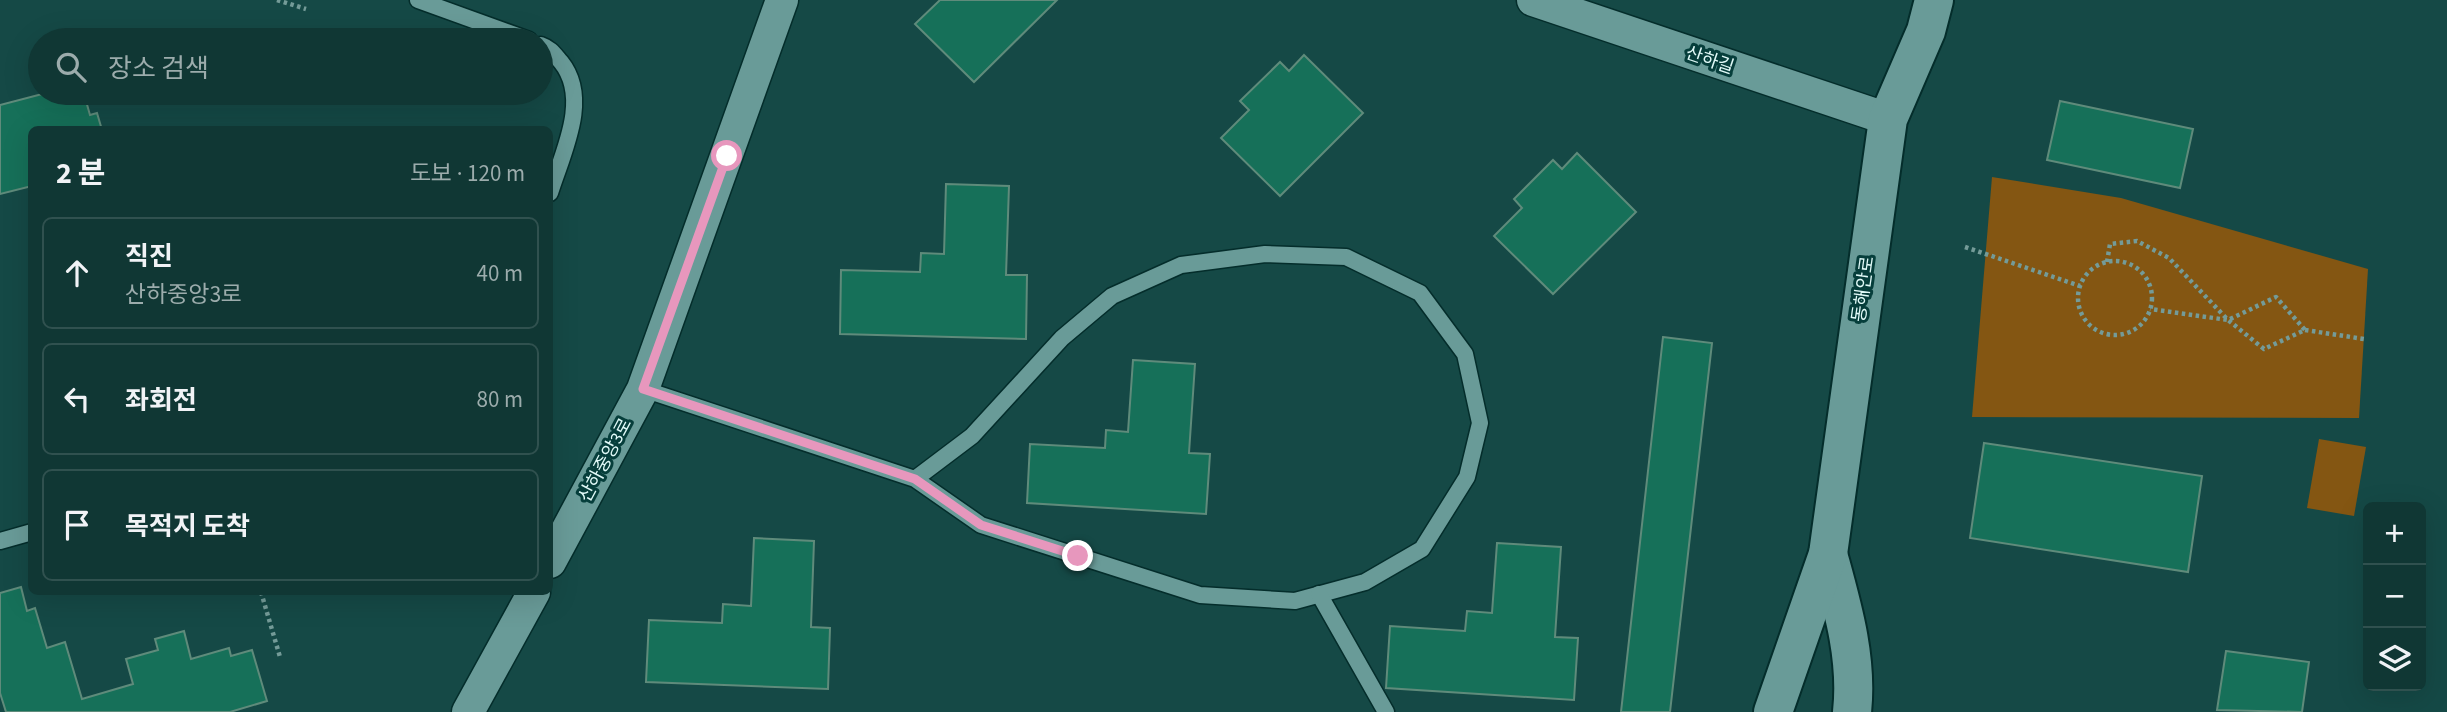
<!DOCTYPE html>
<html lang="ko">
<meta charset="utf-8">
<style>
:root{--surface:#103734;--page:#193f3c;--text:#f1f3f6;--muted:#9cacac;--line:#30514f}
body{margin:0;font-family:"Source Sans 3","Noto Sans KR",sans-serif;background:var(--page);color:var(--text)}
.controls{position:absolute;right:21px;bottom:21px;display:grid;overflow:hidden;border-radius:10px;box-shadow:0 7px 28px #0002}
.controls button{width:63px;height:63px;display:grid;place-items:center;padding:0;border:0;border-bottom:2px solid var(--line);background:var(--surface);color:var(--text);font:35px sans-serif}
.stop{position:absolute;width:21px;height:21px;margin:-16px;border:5px solid #e797bd;border-radius:50%;background:#fff}
.stop.end{background:#e797bd;border-color:#fff;box-shadow:0 2px 7px #0008}
.list{margin:0;padding:0;list-style:none}
h2{display:flex;justify-content:space-between;align-items:center;height:91px;margin:0;padding:0 28px;font-size:30px}
h2 small{font-size:23px;font-weight:400;color:var(--muted)}
.list li{display:grid;grid-template-columns:46px 1fr auto;gap:21px;align-items:center;box-sizing:border-box;height:112px;margin:0 14px 14px;padding:0 14px;border:2px solid var(--line);border-radius:10px}
.list b{display:block;font-size:26px;white-space:nowrap}
.list p{margin:0;font-size:23px;white-space:nowrap;color:var(--muted)}
.list em{font-size:23px;font-style:normal;color:var(--muted)}
.icon{flex:none;width:38px;height:38px;fill:none;stroke:currentColor;stroke-width:2;stroke-linecap:round;stroke-linejoin:round}
.map{position:relative;flex:none;width:2447px;height:712px;overflow:hidden}
.search{position:absolute;background:var(--surface);box-shadow:0 7px 28px #0002;left:28px;top:28px;width:525px;height:77px;display:flex;align-items:center;gap:18px;box-sizing:border-box;padding:0 24px;border-radius:38px;color:var(--muted);font-size:26px}
.panel{position:absolute;background:var(--surface);box-shadow:0 7px 28px #0002;left:28px;top:126px;width:525px;height:469px;border-radius:10px}
.map>svg:first-child{display:block}
</style>
<div class="map">
<svg width="2447" height="712" viewBox="0 0 2447 712">
<rect width="100%" height="100%" fill="#154946"/>
<g fill="#845612">
<polygon points="1992,177 2121,198 2368,269 2359,418 1972,417"/>
<polygon points="2319,439 2366,447 2354,516 2307,508"/>
</g>
<g fill="#167059" stroke="#5f8b7b" stroke-width="2">
<polygon points="940,0 1057,0 974,82 915,24"/>
<polygon points="1304,55 1363,113 1280,196 1221,138 1249,110 1240,101 1280,62 1289,71"/>
<polygon points="46,93 75,93 77,103 86,101 90,115 97,113 102,130 32,130 32,186 0,194 0,105"/>
<polygon points="2060,101 2193,129 2180,188 2047,160"/>
<polygon points="1577,153 1636,212 1553,294 1494,236 1522,208 1514,199 1553,160 1562,169"/>
<polygon points="946,184 1009,186 1006,275 1027,275 1026,339 840,334 841,270 920,272 921,253 944,254"/>
<polygon points="1663,337 1712,343 1670,712 1621,712"/>
<polygon points="1133,360 1195,364 1189,453 1210,454 1206,514 1027,503 1030,444 1105,448 1106,430 1128,432"/>
<polygon points="1984,443 2202,476 2188,572 1970,538"/>
<polygon points="754,538 814,541 811,627 830,628 828,689 646,682 649,620 722,623 723,604 751,606"/>
<polygon points="1497,543 1561,547 1555,637 1578,638 1574,700 1386,688 1390,626 1465,631 1467,611 1492,613"/>
<polygon points="21,587 27,611 35,608 47,648 65,642 82,699 133,684 126,659 158,650 155,639 184,631 191,659 229,648 231,656 252,650 267,701 230,712 6,712 0,693 0,593"/>
<polygon points="2226,651 2309,662 2302,712 2217,710"/>
</g>
<g fill="none" stroke-linecap="round" stroke-linejoin="round">
<defs>
<g id="lane">
<polyline points="418,0 529,40"/>
<path d="M541,45C550,48 554,54 561,62C591,99 562,154 550,193"/>
<polyline points="643,389 915,479 981,525 1200,595 1295,601 1365,582 1422,549 1467,477 1480,423 1465,354 1420,293 1346,257 1265,254 1181,265 1112,296 1062,338 972,436 915,479"/>
<polyline points="0,541 32,532"/>
<polyline points="1319,594 1386,712"/>
</g>
<g id="street">
<polyline points="1533,0 1888,119"/>
<polyline points="550,562 643,389 782,0"/>
<polyline points="468,712 534,592"/>
</g>
<g id="secondary">
<path d="M1828,554C1842,605 1858,658 1852,712"/>
<polyline points="1773,712 1828,554 1888,119 1926,31 1934,0"/>
</g>
</defs>
<use href="#lane" stroke="#042d2b" stroke-width="19"/>
<use href="#street" stroke="#042d2b" stroke-width="35"/>
<use href="#secondary" stroke="#042d2b" stroke-width="42"/>
<g stroke="#749b98" stroke-width="4.5" stroke-dasharray="3.5 3.5" stroke-linecap="butt">
<polyline points="277,0 306,9"/>
<polyline points="1965,247 2080,286"/>
<circle cx="2115" cy="298" r="37"/>
<polyline points="2107,262 2110,244 2137,241 2169,258 2228,320 2264,349 2305,330 2276,297 2228,320 2150,309"/>
<polyline points="2305,330 2364,339"/>
<polyline points="261,592 280,657"/>
</g>
<use href="#lane" stroke="#699b98" stroke-width="16"/>
<use href="#street" stroke="#699b98" stroke-width="32"/>
<use href="#secondary" stroke="#699b98" stroke-width="38"/>
</g>
<g fill="none" stroke-linecap="round" stroke-linejoin="round">
<polyline stroke="#e797bd" stroke-width="9" points="727,156 643,389 915,479 981,525 1078,556"/>
</g>
<g text-anchor="middle" stroke-width="6" stroke-linejoin="round" paint-order="stroke">
<g font-size="18" fill="#e1faf8" stroke="#063e3b">
<text transform="translate(1710 60) rotate(19)" y="6">산하길</text>
<text transform="translate(1863 289) rotate(-82)" y="6">동해안로</text>
<text transform="translate(605 460) rotate(-62)" y="6">산하중앙3로</text>
</g>
</g>
</svg>
<div class="controls">
<button>+</button>
<button>−</button>
<button><svg class="icon" aria-label="layers" viewBox="0 0 24 24"><path d="M12 4l9 5-9 5-9-5zM3 14l9 5 9-5"/></svg></button>
</div>
<div class="stop" style="left:727px;top:156px"></div>
<div class="stop end" style="left:1078px;top:556px"></div>
<div class="search"><svg class="icon" aria-label="search" viewBox="0 0 24 24"><circle cx="10" cy="10" r="6"/><path d="M15 15l6 6"/></svg>장소 검색</div>
<section class="panel">
<h2>2 분<small>도보 · 120 m</small></h2>
<ul class="list">
<li><svg class="icon" aria-label="ahead" viewBox="0 0 24 24"><path d="M12 20V5M6 11l6-6 6 6"/></svg><div><b>직진</b><p>산하중앙3로</p></div><em>40 m</em></li>
<li><svg class="icon" aria-label="left" viewBox="0 0 24 24"><path d="M17 20v-9H6M10 6l-5 5 5 5"/></svg><div><b>좌회전</b></div><em>80 m</em></li>
<li><svg class="icon" aria-label="arrive" viewBox="0 0 24 24"><path d="M6 21V4h12l-3 4 3 4H6"/></svg><div><b>목적지 도착</b></div></li>
</ul>
</section>
</div>
